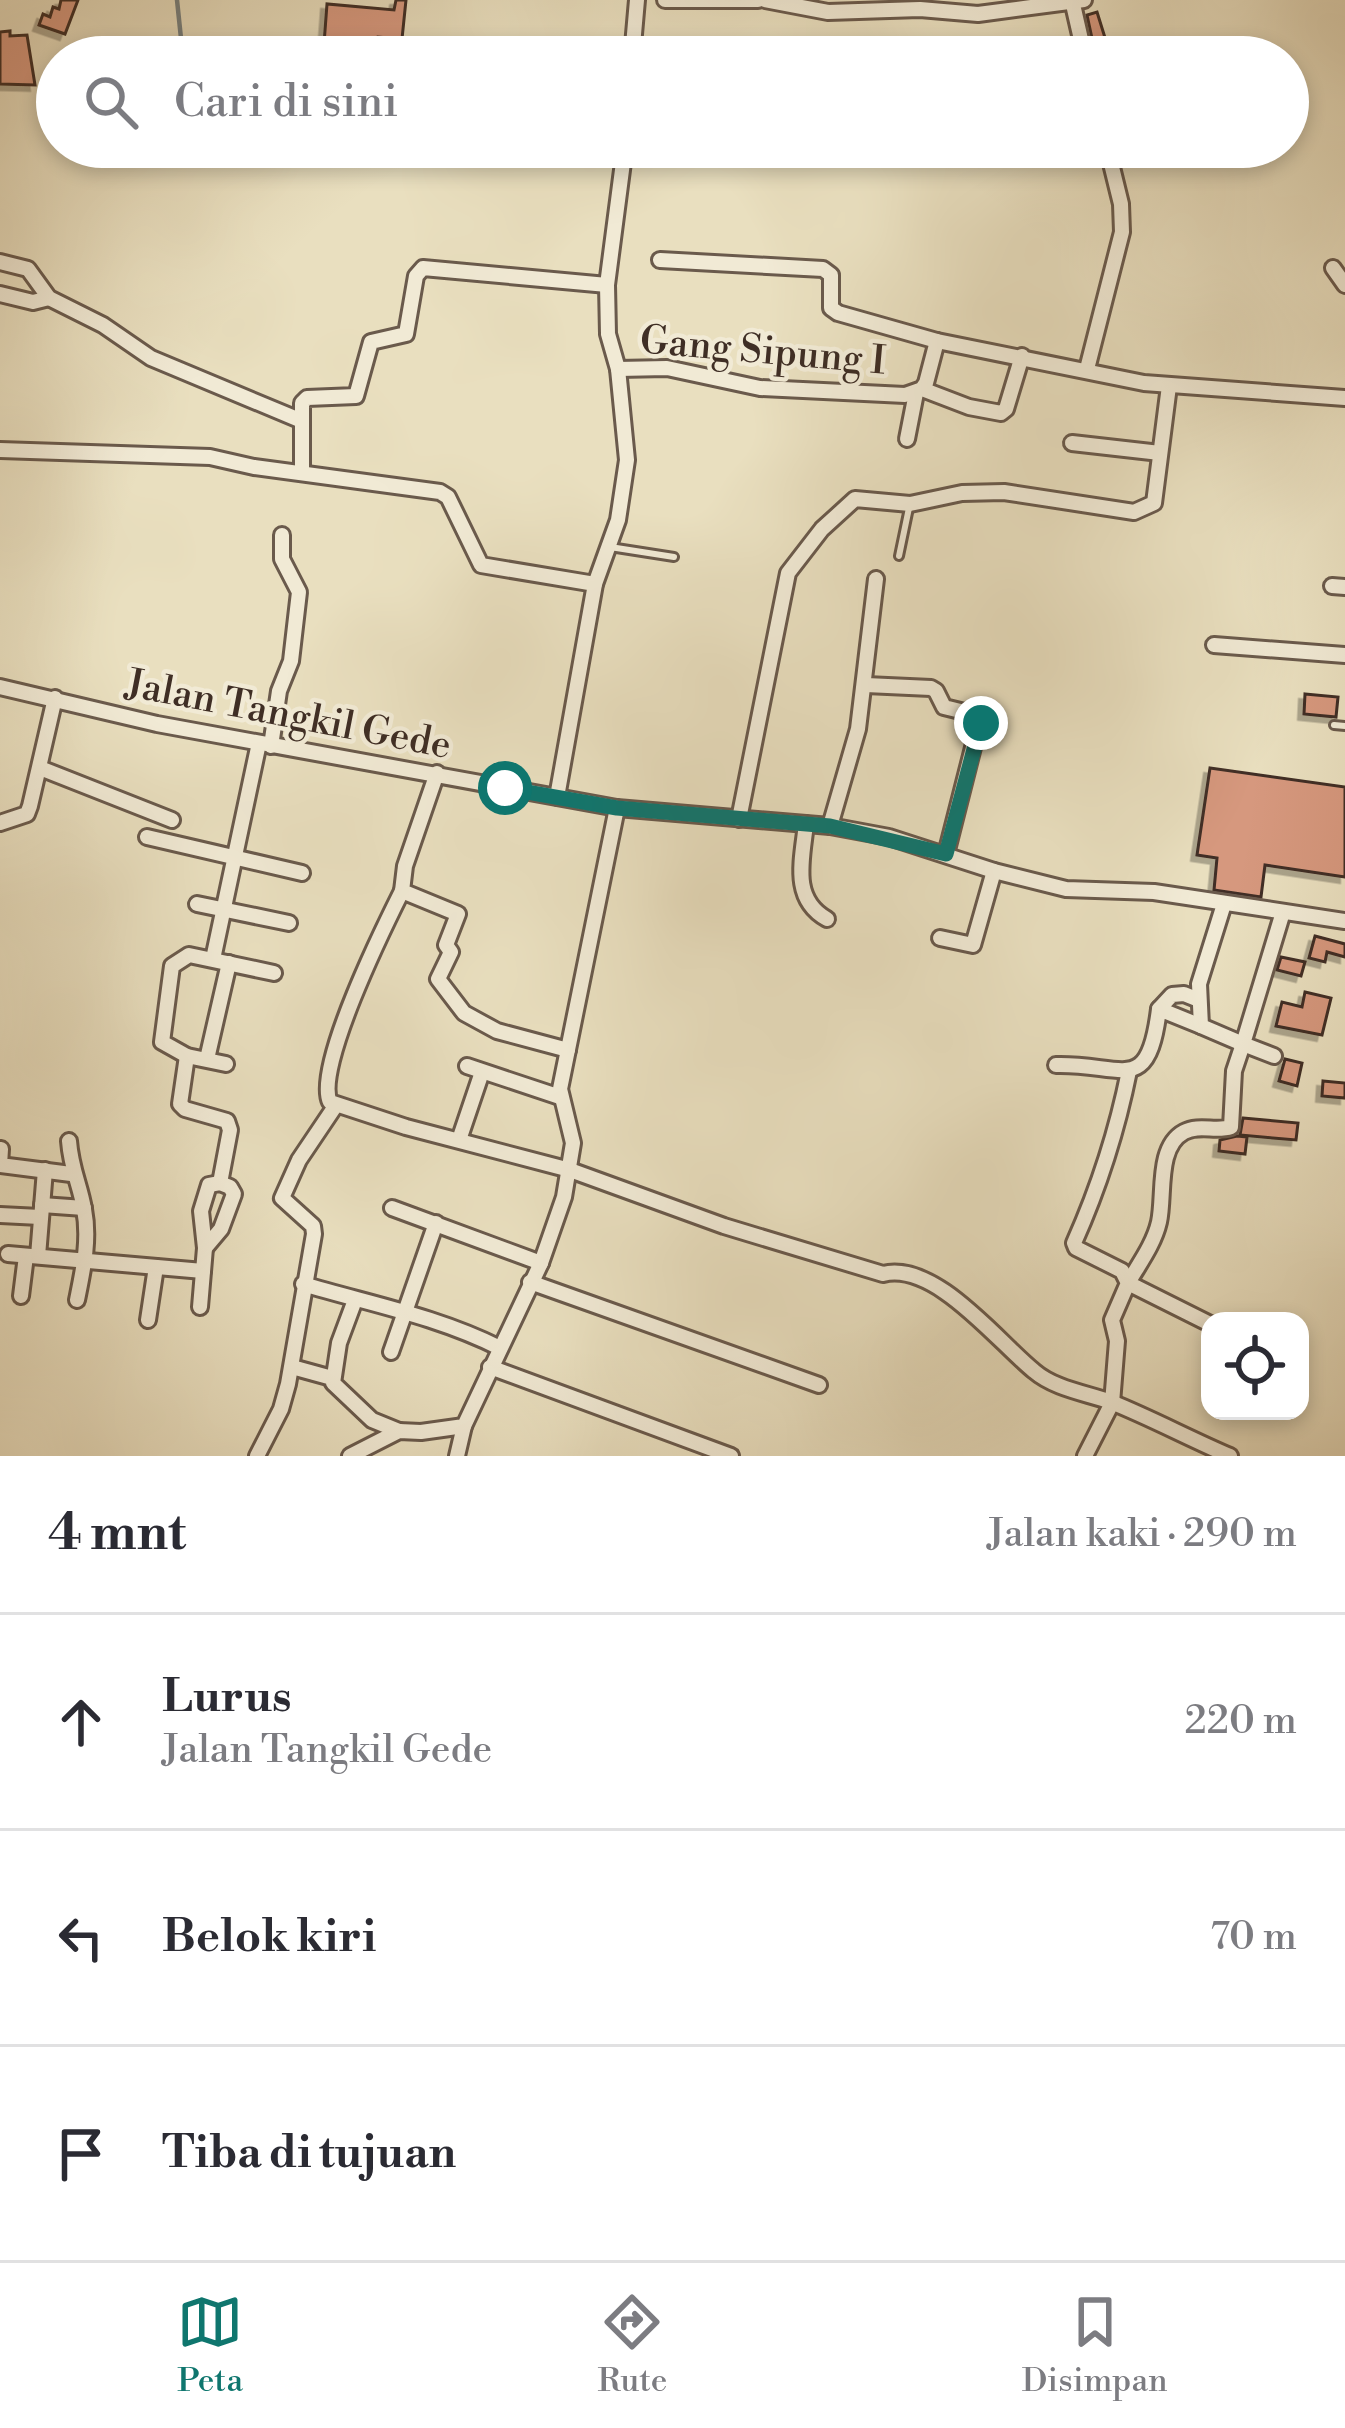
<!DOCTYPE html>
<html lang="id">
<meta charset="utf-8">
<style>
:root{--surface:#fff;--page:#f2f2f3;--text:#2b2b33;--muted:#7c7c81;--line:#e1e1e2;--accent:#0f766e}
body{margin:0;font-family:"Libre Bodoni",serif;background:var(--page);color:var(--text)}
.controls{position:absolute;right:36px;bottom:36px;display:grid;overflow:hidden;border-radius:24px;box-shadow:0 6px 18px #0003}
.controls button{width:108px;height:108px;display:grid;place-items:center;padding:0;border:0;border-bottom:3px solid var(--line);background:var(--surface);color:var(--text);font:60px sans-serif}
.stop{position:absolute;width:36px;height:36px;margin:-27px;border:9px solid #0f766e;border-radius:50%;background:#fff}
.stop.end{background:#0f766e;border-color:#fff;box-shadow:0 3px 12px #0008}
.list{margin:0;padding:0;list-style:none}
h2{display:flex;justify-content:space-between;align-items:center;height:156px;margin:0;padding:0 48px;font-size:51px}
h2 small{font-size:39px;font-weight:400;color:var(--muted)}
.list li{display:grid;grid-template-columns:78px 1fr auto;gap:36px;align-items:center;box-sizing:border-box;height:216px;padding:0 48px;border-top:3px solid var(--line)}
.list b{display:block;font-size:45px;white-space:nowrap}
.list p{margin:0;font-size:39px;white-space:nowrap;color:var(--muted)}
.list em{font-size:39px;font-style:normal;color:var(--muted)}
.icon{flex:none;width:66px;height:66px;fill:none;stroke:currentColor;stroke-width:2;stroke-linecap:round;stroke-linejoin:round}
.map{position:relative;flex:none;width:1345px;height:1456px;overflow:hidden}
.search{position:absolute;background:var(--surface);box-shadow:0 6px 18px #0003;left:36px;right:36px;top:36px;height:132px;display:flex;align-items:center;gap:30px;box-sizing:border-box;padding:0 42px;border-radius:66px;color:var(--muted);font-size:45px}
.sheet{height:804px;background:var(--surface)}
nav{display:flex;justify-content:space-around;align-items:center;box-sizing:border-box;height:168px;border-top:3px solid var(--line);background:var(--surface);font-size:33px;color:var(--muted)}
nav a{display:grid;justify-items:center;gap:6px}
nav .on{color:var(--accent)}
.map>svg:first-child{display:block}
</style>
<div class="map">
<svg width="1345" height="1456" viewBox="0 0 1345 1456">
<defs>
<filter id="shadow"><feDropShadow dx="-5.5" dy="5.5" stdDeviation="0" flood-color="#0004"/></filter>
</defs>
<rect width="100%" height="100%" fill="#e9dfbf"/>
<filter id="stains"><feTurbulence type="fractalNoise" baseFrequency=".00167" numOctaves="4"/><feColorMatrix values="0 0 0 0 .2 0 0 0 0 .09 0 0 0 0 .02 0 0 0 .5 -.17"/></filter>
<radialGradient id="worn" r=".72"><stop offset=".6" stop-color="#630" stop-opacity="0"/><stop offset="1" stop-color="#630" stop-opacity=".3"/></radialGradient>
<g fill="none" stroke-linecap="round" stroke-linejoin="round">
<polyline stroke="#778180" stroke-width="4.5" points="177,0 182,48"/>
</g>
<g fill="#d6987e" stroke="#3f2e25" stroke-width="3" filter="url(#shadow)">
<polygon points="61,0 78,0 65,34 39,25 43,14 50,17 53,7 59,9"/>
<polygon points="396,0 406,0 402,39 378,37 376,47 324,44 327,4 394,10"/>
<polygon points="1097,12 1111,57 1096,57 1087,15"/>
<polygon points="10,31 10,36 27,35 35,85 0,84 0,32"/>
<polygon points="1305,694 1338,697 1336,717 1304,714"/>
<polygon points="1210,768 1345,787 1345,877 1265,865 1261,897 1214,890 1217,858 1197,855"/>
<polygon points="1315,936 1345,944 1345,957 1327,952 1325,962 1309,958"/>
<polygon points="1281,957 1305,962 1301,976 1277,970"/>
<polygon points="1305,992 1331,998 1322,1035 1276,1026 1282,1002 1302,1007"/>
<polygon points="1285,1059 1302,1063 1297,1086 1279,1081"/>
<polygon points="1323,1081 1345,1083 1345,1098 1322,1096"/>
<polygon points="1243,1118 1298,1123 1296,1140 1240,1135"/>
<polygon points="1237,1136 1247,1137 1245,1154 1219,1151 1220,1140"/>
</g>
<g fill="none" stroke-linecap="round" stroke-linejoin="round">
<defs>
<g id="lane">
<polyline points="610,547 674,557"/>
<polyline points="899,556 909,508"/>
<polyline points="1334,725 1345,726"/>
</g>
<g id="street">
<polyline points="665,0 758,0"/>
<polyline points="765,0 828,12 920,9 978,14 1084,0"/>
<polyline points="1072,0 1085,57"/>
<polyline points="632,57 637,0"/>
<polyline points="660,260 823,269 831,275 831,308 838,313 937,341 1144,383 1345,398"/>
<polyline points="0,262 28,269 49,298 103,325 151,358 302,421 302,471"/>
<polyline points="1333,268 1345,285"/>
<polyline points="0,294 33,302 49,298"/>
<polyline points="618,369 667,368 760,388 905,395 922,389 926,383 937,341"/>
<polyline points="1087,369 1122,232 1121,204 1107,147"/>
<polyline points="922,389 969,407 1001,413 1006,409 1022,356"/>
<polyline points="302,421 302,403 307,398 356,396 371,342 406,334 416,276 423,268 607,285"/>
<polyline points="907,439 916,393"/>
<polyline points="1072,443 1160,453"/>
<polyline points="0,450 210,457 254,467 440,492 448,497 481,565 595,584"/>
<polyline points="1332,586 1345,587"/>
<polyline points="1214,645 1345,655"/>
<polyline points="866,685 931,688 936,691 944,707 981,716 946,854"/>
<polyline points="0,687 157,724 617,808 830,826 889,837 994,871 1066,889 1154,892 1345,921"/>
<polyline points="271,746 279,691 291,661 299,592 282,559 282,535"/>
<polyline points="40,768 172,820"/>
<polyline points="437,773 405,866 402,891 458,914 446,945 451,952 438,979 464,1013 497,1031 568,1050"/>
<polyline points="557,797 595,584 618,520 627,460 618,369 608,334 607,285 625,147"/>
<polyline points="739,819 788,573 822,529 855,499 910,504 962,493 1004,492 1134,512 1154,503 1169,386"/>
<polyline points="0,823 27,814 30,806 55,698"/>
<path d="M806,824C802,860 791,899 827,919"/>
<polyline points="830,826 858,729 876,579"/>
<polyline points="147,837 302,873"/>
<path d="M402,891C384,927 314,1069 330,1102L406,1127L570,1170L724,1226L883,1274C935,1261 997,1341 1034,1371C1055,1389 1086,1393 1111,1402C1151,1418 1190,1439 1230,1456"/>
<polyline points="197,904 289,923"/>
<polyline points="940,938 973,945 994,871"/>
<polyline points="213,959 259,743"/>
<polyline points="1159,1009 1172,995 1184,994 1199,1000"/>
<polyline points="187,1056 180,1104 185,1109 227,1121 230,1130 220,1183"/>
<polyline points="1274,1056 1243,1044 1283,912"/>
<polyline points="207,1059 229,963"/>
<polyline points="226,1064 187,1056 162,1042 172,966 189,955 274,973"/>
<path d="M1056,1065C1123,1063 1148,1098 1159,1009L1201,1026"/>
<polyline points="467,1066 560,1097"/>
<polyline points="459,1140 482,1072"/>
<path d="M69,1141C71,1169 80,1185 84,1209C90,1240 83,1270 77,1300"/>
<polyline points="1,1149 0,1165 71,1174"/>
<polygon points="220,1183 230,1187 234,1194 221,1229 205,1248 201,1211 209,1185"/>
<polyline points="42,1205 84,1208"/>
<polyline points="392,1208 541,1263"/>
<polyline points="0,1215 40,1217"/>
<polyline points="8,1254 203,1271"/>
<polyline points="38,1256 45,1170"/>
<polyline points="530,1282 819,1385"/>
<path d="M303,1284C370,1304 436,1316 500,1348"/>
<polyline points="21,1296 26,1256"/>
<polyline points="355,1300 339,1343 333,1383 372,1420 399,1431"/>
<polyline points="200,1307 205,1248"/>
<polyline points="148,1320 156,1267"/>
<path d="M1210,1324L1128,1283C1139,1264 1154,1244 1159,1222C1165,1195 1156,1147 1184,1132C1199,1124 1216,1132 1231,1127L1234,1071L1243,1044L1201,1026L1199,984L1224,904"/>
<polyline points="391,1352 436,1223"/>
<polyline points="292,1367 332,1378"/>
<polyline points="490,1367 731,1456"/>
<polyline points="257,1456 281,1409 288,1384 314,1234 313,1226 282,1198 299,1160 336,1105"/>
<polyline points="350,1456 399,1431 421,1432 464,1426 541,1263 564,1197 573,1143 560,1089 617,808"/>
<polyline points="457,1456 464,1426"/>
<path d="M1085,1456L1112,1403L1117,1341L1112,1320L1128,1283L1122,1271L1076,1248L1074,1243C1099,1187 1117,1131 1129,1071"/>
</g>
</defs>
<use href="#lane" stroke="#6a5a4c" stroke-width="12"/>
<use href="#street" stroke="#6a5a4c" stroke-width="20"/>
<use href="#lane" stroke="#f1ead5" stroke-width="6"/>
<use href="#street" stroke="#f1ead5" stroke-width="14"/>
</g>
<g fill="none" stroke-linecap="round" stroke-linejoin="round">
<polyline stroke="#0f766e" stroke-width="15" points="505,788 617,808 830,826 946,854 981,723"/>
</g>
<g text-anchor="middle" stroke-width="9" stroke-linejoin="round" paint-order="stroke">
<g font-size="39" fill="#3f2e25" stroke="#f1ead5">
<text transform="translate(763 349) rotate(5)" y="14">Gang Sipung I</text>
<text transform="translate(289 713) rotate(11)" y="14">Jalan Tangkil Gede</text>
</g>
</g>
<rect width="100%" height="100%" filter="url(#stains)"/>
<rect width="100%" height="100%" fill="url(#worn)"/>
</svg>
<div class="controls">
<button><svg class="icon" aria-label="locate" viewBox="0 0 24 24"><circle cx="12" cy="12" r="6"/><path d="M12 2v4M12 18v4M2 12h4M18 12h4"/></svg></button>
</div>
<div class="stop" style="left:505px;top:788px"></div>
<div class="stop end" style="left:981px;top:723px"></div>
<div class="search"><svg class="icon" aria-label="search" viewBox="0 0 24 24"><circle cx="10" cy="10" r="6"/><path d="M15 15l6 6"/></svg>Cari di sini</div>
</div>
<section class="sheet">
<h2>4 mnt<small>Jalan kaki · 290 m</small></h2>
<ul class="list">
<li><svg class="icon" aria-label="ahead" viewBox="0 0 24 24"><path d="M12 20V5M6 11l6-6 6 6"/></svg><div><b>Lurus</b><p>Jalan Tangkil Gede</p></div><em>220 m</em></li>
<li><svg class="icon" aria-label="left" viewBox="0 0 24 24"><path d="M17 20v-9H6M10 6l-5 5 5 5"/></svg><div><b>Belok kiri</b></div><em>70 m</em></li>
<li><svg class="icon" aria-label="arrive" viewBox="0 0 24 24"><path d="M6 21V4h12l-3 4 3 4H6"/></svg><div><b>Tiba di tujuan</b></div></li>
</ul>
</section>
<nav>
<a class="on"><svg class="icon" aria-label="map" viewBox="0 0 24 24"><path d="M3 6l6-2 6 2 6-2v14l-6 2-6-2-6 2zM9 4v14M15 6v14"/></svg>Peta</a>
<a><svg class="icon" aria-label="directions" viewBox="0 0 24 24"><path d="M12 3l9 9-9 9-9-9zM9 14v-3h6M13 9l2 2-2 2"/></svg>Rute</a>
<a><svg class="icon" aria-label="saved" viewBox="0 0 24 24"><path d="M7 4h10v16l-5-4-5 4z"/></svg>Disimpan</a>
</nav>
